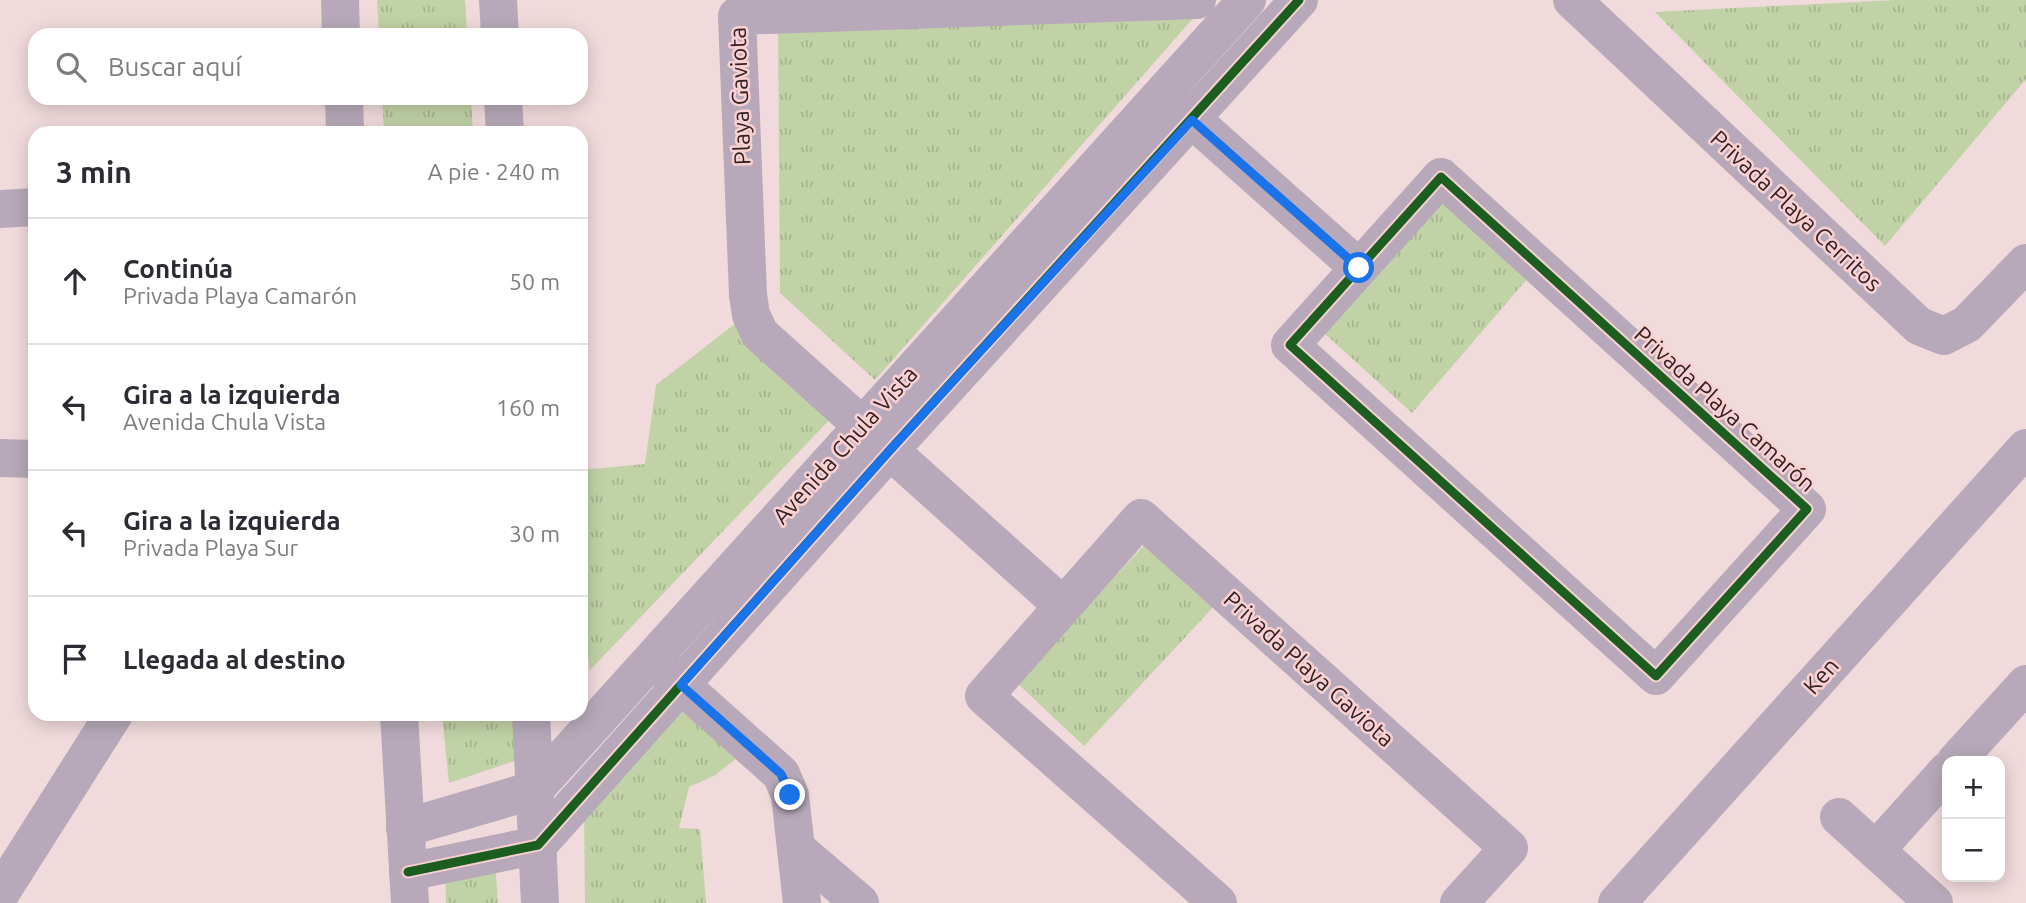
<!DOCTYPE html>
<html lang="es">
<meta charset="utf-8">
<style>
:root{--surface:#fff;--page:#f7f7f7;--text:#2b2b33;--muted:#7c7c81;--line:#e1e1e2}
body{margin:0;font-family:Ubuntu,sans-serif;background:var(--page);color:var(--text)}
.controls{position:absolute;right:21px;bottom:21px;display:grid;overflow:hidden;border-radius:14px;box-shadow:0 4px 18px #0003}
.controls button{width:63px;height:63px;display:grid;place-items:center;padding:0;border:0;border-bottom:2px solid var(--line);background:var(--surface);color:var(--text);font:35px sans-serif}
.stop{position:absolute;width:21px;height:21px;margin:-16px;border:5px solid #1a73e8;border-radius:50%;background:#fff}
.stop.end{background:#1a73e8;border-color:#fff;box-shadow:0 2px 7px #0008}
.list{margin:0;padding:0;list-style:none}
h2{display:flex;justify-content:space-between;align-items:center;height:91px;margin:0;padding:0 28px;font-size:30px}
h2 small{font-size:23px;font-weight:400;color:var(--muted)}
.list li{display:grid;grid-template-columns:46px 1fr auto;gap:21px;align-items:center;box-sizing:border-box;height:126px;padding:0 28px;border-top:2px solid var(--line)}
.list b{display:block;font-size:26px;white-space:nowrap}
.list p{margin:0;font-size:23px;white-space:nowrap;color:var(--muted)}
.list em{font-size:23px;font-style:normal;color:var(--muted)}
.icon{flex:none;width:38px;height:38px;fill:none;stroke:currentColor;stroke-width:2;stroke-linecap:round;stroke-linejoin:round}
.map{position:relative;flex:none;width:2026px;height:903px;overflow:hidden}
.search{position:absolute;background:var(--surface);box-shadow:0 4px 18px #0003;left:28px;top:28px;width:560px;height:77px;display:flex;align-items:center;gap:18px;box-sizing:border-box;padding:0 24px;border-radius:21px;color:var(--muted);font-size:26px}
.panel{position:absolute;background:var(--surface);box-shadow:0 4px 18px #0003;left:28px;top:126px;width:560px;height:595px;border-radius:21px}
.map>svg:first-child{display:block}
</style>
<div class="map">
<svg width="2026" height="903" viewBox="0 0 2026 903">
<defs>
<pattern id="park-tufts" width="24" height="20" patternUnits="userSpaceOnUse" patternTransform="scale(1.75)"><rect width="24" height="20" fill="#c1d2a7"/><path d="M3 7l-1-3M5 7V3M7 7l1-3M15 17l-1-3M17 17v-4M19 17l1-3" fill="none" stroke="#a6b48f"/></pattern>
</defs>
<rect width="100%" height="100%" fill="#f1dadb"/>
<g fill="url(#park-tufts)">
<polygon points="377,0 465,0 467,35 379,35"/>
<polygon points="1896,0 2026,0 2026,79 1885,246 1655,12"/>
<polygon points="1203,7 875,380 780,293 778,22"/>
<polygon points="382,98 471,98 473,133 384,133"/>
<polygon points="1441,195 1527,279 1412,413 1323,332"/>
<polygon points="736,323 838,411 590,670 581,618 581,470 645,464 656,385"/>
<polygon points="1152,537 1218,602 1084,746 1016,682"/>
<polygon points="678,705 746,751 714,776 689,787 679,828 700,829 706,903 585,903 584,811"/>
<polygon points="442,714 519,714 520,759 449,783"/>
<polygon points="495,862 498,903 446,903 445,870"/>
</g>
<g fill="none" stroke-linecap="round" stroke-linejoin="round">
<g stroke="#b7a9b9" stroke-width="38">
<polyline points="340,0 341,35"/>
<polyline points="498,0 500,35"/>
<polyline points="1572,0 1919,326 1944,336 1967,324 2026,263"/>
<polyline points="344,98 345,133"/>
<polyline points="503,98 505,133"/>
<polyline points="1175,104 1359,268"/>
<polygon points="1441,177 1807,509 1656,676 1290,345"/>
<polyline points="0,209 35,207"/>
<polyline points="0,458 35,459"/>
<polyline points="1063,606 760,334 751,315 748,295 737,16 1197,0"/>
<polyline points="661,667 781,774 790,795 802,903"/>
<polyline points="399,714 410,903"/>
<polyline points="531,714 540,903"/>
<polyline points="1956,761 2026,684"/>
<polyline points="1839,817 1934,903"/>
<polyline points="405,828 534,790 1247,0"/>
<polyline points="798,850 860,903"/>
<polyline points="1876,850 1947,771"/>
<polyline points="408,872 538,845 890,450 1299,0"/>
<polyline points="0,894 114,714"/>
<polyline points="1218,903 984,696 1141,518 1509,848 1459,903"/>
<polyline points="1617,903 2026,448"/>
</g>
<defs>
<g id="cycleway">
<polygon points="1441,177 1807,509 1656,676 1290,345"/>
<polyline points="408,872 538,845 890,450 1299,0"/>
</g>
</defs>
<use href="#cycleway" stroke="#fad1d3" stroke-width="13"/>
<use href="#cycleway" stroke="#1b5e20" stroke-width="9"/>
</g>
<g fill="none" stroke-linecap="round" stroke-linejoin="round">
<polyline stroke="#1a73e8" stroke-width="9" points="790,795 781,774 681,685 890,450 1192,120 1359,268"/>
</g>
<g text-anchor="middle" stroke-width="5" stroke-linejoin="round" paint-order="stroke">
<g font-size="23" fill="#332122" stroke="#fad1d3">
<text transform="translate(740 96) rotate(-92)" y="8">Playa Gaviota</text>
<text transform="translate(1796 211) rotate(43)" y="8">Privada Playa Cerritos</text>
<text transform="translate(1725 409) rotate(42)" y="8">Privada Playa Camarón</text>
<text transform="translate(845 445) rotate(-48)" y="8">Avenida Chula Vista</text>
<text transform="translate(1309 669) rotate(42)" y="8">Privada Playa Gaviota</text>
<text transform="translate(1821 676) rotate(-48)" y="8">Ken</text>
</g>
</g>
</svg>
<div class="controls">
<button>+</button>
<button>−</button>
</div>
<div class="stop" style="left:1359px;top:268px"></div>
<div class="stop end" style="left:790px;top:795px"></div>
<div class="search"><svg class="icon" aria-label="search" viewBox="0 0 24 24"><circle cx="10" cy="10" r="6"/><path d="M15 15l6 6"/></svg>Buscar aquí</div>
<section class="panel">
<h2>3 min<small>A pie · 240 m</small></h2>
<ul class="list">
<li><svg class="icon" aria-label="ahead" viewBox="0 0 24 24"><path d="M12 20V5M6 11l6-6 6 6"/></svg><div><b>Continúa</b><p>Privada Playa Camarón</p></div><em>50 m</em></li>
<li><svg class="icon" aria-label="left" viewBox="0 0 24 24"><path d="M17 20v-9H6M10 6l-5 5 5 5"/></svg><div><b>Gira a la izquierda</b><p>Avenida Chula Vista</p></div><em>160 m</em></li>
<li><svg class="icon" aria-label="left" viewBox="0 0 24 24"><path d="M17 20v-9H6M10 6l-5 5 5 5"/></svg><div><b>Gira a la izquierda</b><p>Privada Playa Sur</p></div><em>30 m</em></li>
<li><svg class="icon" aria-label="arrive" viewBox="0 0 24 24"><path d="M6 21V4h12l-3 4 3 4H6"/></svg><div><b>Llegada al destino</b></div></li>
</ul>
</section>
</div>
